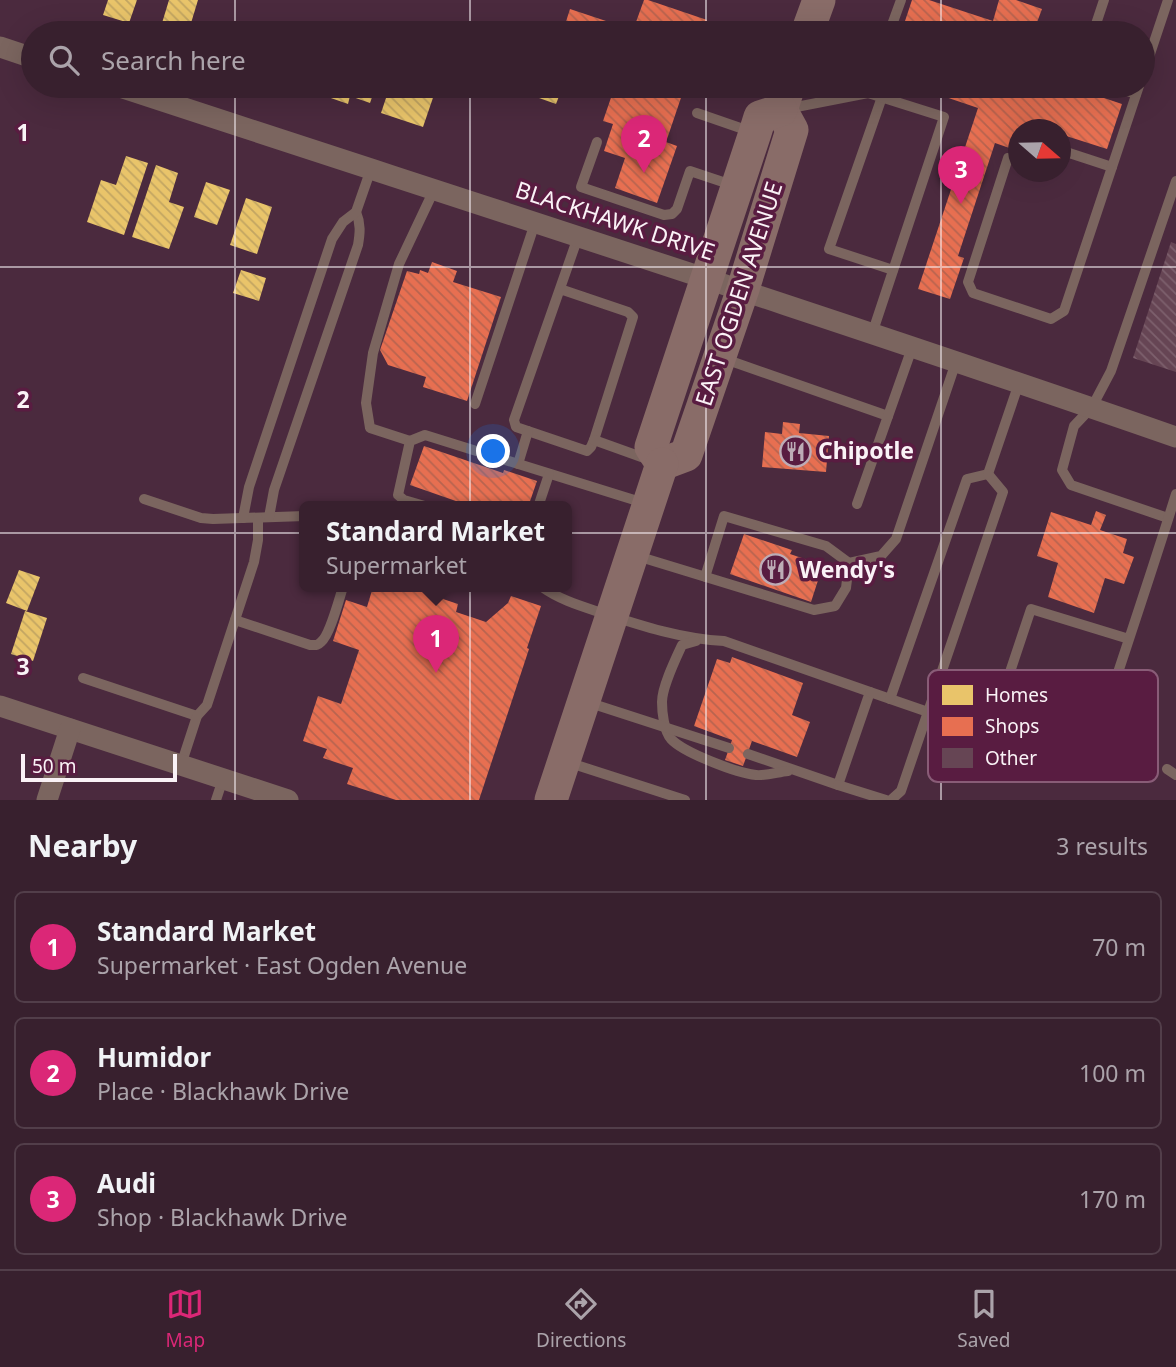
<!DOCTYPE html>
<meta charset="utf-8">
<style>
:root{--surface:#38202e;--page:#3f2836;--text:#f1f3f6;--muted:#aba3aa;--line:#523e4a;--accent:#db2777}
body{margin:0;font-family:"Noto Sans",sans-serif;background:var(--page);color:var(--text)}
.compass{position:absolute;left:1008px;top:119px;width:63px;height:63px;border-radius:50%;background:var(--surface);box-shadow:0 7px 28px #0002;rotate:110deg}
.scale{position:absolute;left:21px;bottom:18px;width:156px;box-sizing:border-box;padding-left:7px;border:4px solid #faf2f6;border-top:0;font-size:19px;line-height:24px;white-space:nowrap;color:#faf2f6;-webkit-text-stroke:5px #591c41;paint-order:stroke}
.you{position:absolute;left:494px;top:452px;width:24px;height:24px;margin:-18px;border:5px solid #fff;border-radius:50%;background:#1a73e8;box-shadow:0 0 0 10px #1a73e833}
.badge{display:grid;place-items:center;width:46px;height:46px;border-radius:50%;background:var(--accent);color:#fff;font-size:23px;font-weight:700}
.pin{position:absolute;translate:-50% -58px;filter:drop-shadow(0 2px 4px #0008)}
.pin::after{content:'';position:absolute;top:37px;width:24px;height:21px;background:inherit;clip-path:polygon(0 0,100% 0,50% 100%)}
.popup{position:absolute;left:299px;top:501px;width:273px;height:91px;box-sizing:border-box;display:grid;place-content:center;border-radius:10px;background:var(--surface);filter:drop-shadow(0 2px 5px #0005);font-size:23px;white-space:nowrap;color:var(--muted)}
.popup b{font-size:26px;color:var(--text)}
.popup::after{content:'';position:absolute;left:50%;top:100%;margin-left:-14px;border:14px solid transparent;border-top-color:var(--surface)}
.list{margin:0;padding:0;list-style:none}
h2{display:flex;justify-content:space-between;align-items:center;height:91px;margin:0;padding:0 28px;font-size:30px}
h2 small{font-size:23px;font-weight:400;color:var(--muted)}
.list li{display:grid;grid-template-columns:46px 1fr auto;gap:21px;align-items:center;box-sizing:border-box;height:112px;margin:0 14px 14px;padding:0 14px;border:2px solid var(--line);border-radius:10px}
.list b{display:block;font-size:26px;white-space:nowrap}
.list p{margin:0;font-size:23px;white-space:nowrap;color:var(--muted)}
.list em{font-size:23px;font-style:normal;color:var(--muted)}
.icon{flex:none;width:38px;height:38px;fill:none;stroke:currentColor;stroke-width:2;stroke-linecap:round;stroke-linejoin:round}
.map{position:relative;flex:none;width:1176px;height:800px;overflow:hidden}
.search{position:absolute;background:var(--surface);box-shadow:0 7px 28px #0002;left:21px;right:21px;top:21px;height:77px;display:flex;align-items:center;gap:18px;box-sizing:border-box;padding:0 24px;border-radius:38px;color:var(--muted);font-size:26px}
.sheet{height:469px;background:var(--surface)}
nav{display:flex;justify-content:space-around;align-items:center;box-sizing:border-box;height:98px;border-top:2px solid var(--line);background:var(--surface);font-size:19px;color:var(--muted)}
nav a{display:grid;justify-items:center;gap:4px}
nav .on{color:var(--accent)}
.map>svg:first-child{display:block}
</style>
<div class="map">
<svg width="1176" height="800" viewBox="0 0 1176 800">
<defs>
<pattern id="homes-back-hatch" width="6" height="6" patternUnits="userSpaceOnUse" patternTransform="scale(1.75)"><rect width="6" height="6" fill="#e9c46a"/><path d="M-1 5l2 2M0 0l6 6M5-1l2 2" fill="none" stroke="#c2a562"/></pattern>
<pattern id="shops-back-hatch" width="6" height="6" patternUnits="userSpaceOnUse" patternTransform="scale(1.75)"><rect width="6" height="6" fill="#e76f51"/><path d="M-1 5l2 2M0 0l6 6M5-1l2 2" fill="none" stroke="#b8644f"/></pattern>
<pattern id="building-back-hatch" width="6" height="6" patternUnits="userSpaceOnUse" patternTransform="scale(1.75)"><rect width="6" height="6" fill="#664554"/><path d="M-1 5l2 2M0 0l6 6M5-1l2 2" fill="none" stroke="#7d606d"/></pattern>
</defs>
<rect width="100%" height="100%" fill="#4b2a3e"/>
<g fill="url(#homes-back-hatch)">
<polygon points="108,0 137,0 129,23 103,15"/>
<polygon points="169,0 198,0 188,33 159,33"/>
<polygon points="332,86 376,86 370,103 350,96 348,104 328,97"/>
<polygon points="390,86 437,86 423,127 381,113"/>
<polygon points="524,86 563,86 556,104 522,92"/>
<polygon points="126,156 148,163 124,235 87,222 101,180 116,185"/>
<polygon points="156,165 178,173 169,202 184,207 169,249 132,237"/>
<polygon points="206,182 230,190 217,225 194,217"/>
<polygon points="246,198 272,207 257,254 230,245"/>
<polygon points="241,270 266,278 259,301 233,293"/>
<polygon points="19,570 40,577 27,611 6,603"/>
<polygon points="25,611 47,618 33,661 11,654"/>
</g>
<g fill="url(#shops-back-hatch)">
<polygon points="644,0 648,0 707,20 702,33 632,33"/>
<polygon points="912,0 929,0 993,21 999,0 1016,0 1042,9 1033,33 901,33"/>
<polygon points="570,9 606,21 601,33 569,33 563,31"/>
<polygon points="615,86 685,86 666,142 677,146 657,203 615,188 625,158 604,151 613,124 603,121"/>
<polygon points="913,86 1094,86 1092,94 1122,104 1107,149 1060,134 1060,130 1048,130 1035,125 1033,130 1018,130 1018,151 995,143 958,256 964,258 950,299 918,289 978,108"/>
<polygon points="432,262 457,271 453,282 501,297 467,401 423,387 426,377 388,365 380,350 407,271 419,274 420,270 428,273"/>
<polygon points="783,422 800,424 799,433 829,436 826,472 762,467 765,432 782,434"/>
<polygon points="424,446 503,473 504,470 537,481 528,507 473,507 410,485"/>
<polygon points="1096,511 1106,515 1100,530 1127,539 1123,553 1134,557 1124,584 1105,578 1094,613 1048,597 1058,563 1037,556 1051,512 1091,525"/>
<polygon points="744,534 792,550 790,554 823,565 811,602 730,574"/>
<polygon points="373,587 447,587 443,599 458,604 456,612 486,622 508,603 511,596 541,606 527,648 529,649 479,800 396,800 347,784 353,768 323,758 327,749 303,741 318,696 341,704 359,650 333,641 346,600 367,607"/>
<polygon points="732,657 803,683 792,715 810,722 797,757 752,741 743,766 725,760 732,740 694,726 717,659 730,663"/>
</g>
<polygon fill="url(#building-back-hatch)" points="1171,242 1176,244 1176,372 1133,358"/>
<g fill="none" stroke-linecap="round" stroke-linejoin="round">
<g stroke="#7b655f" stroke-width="10">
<polyline points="889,33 901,0"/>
<polyline points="1093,33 1104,0"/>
<polyline points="1143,75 1168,0"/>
<polyline points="1113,86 1136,94"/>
<polyline points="882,97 829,249 893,270"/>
<polyline points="786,109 868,93 944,117 872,334"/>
<polyline points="697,113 752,132"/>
<polyline points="597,142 581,187 664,215 672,214 677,209 690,171 735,186"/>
<polyline points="1060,150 1112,167"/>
<polyline points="1018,157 1008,158 968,282 973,293 1051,319 1064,311 1139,86"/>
<polyline points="560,289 628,312 633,317 594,440 591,447 587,451 516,427 514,420 578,237"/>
<polyline points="722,358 888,416"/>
<polyline points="475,404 535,223"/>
<polyline points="594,440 647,459"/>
<polyline points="410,441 370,428 366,403 373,353 399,264 434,190"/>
<polyline points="518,464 528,431"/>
<polyline points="988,474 1019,383"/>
<polyline points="144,499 201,518 213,519 305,516"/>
<polyline points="857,504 912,348"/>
<polyline points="428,507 404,500 398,495 410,441 425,435 644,503"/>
<polyline points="538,507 549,474"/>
<path d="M269,517L274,490L358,245C360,233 361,224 356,212"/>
<polyline points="243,518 249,487 332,239 343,222 356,212 371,169"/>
<polyline points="1168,518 1071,485 1062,470 1074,426 1092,407 1111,371 1176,181"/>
<polyline points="637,556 814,610 835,606 846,588 849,563 826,546 724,516 705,577"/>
<polyline points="849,563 881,556 896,539 956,362"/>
<path d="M542,587C560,600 581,606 602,613C642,626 682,639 724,641L870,692L838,785L748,754"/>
<path d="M235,620L310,645C316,645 317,646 321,642C330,635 339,599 343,587"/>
<path d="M1129,639L1031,609L994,720L1091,755C1119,668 1149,581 1176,494"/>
<path d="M696,641L682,645C675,660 662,687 662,702C662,712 664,731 671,739C684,753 737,773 756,775C766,776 778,772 788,771"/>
<polyline points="83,678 197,716"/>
<polyline points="870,692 928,712"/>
<polyline points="890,699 967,479 988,474"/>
<polyline points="587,702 729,748"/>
<polyline points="567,762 685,800"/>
<polyline points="181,765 197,716 207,705 254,562 258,540 258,518"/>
<polyline points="1167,769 1176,775"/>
<polyline points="838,785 886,800"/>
<polyline points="216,800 223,779"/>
<polyline points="891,800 901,791 1003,492 988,474"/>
</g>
<g stroke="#7b655f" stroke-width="21">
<polyline points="0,47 33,58"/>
<path d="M117,86C470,202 825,315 1176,437"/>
<polyline points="0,706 288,800"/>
<polyline points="47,800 70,729"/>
</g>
<g stroke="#896c68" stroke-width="33">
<polyline points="807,33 819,0"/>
<polyline points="662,464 686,455 743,289 792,130 781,110 789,86"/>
<polyline points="662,464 651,447 755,133 760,117 781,110"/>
<polyline points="551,800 662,464"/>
</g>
</g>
<path fill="none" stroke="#faf2f6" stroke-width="2" stroke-opacity="0.55" d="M235,0V33M470,0V33M706,0V33M941,0V33M235,86V800M470,86V800M706,86V800M941,86V800M0,267H1176M0,533H1176"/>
<defs>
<symbol id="restaurant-ring" viewBox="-11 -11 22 22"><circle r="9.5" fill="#591c41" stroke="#bdacb6" stroke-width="1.5"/><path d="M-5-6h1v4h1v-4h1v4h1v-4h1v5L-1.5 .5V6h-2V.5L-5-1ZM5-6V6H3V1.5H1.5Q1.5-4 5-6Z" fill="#bdacb6"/></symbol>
</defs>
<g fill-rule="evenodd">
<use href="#restaurant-ring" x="778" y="434" width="35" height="35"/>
<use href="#restaurant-ring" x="758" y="552" width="35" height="35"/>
</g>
<g text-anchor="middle" stroke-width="7" stroke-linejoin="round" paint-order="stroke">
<g font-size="23" fill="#faf2f6" stroke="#591c41">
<text transform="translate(615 221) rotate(18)" y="8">BLACKHAWK DRIVE</text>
<text transform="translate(739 294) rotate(-72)" y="8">EAST OGDEN AVENUE</text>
</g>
<g font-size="23" font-weight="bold" fill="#faf2f6" stroke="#591c41" text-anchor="start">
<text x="818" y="459">Chipotle</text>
<text x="799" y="578">Wendy's</text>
</g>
</g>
<rect x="928" y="670" width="230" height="112" rx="10" fill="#591c41" stroke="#895c77" stroke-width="2"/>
<rect x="942" y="685" width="31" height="20" fill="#e9c46a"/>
<rect x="942" y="717" width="31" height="19" fill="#e76f51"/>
<rect x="942" y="748" width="31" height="20" fill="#664554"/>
<g font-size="19" fill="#faf2f6">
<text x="985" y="702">Homes</text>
<text x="985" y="733">Shops</text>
<text x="985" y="765">Other</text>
</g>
<g font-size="23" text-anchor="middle" font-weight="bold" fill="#faf2f6" stroke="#591c41" stroke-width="7" stroke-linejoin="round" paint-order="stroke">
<text x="23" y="141">1</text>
<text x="23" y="408">2</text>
<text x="23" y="675">3</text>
</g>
</svg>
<svg class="compass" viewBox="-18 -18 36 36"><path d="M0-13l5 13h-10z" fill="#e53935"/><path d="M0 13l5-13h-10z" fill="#aba3aa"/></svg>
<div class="scale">50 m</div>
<div class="you"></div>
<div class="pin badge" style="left:436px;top:673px">1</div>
<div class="popup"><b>Standard Market</b>Supermarket</div>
<div class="pin badge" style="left:644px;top:173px">2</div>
<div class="pin badge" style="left:961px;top:204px">3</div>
<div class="search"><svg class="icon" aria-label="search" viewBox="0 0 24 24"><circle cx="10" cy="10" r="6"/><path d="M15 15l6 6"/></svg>Search here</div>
</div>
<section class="sheet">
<h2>Nearby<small>3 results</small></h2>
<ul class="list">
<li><span class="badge">1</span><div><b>Standard Market</b><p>Supermarket · East Ogden Avenue</p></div><em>70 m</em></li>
<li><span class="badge">2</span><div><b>Humidor</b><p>Place · Blackhawk Drive</p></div><em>100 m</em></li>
<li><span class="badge">3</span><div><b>Audi</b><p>Shop · Blackhawk Drive</p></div><em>170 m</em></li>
</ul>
</section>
<nav>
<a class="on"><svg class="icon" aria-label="map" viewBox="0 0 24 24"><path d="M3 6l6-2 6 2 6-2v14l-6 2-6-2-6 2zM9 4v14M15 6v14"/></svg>Map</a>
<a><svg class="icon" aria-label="directions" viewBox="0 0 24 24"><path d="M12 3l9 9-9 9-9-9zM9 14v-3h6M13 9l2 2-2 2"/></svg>Directions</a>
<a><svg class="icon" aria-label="saved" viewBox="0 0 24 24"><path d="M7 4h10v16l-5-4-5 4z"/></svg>Saved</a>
</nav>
